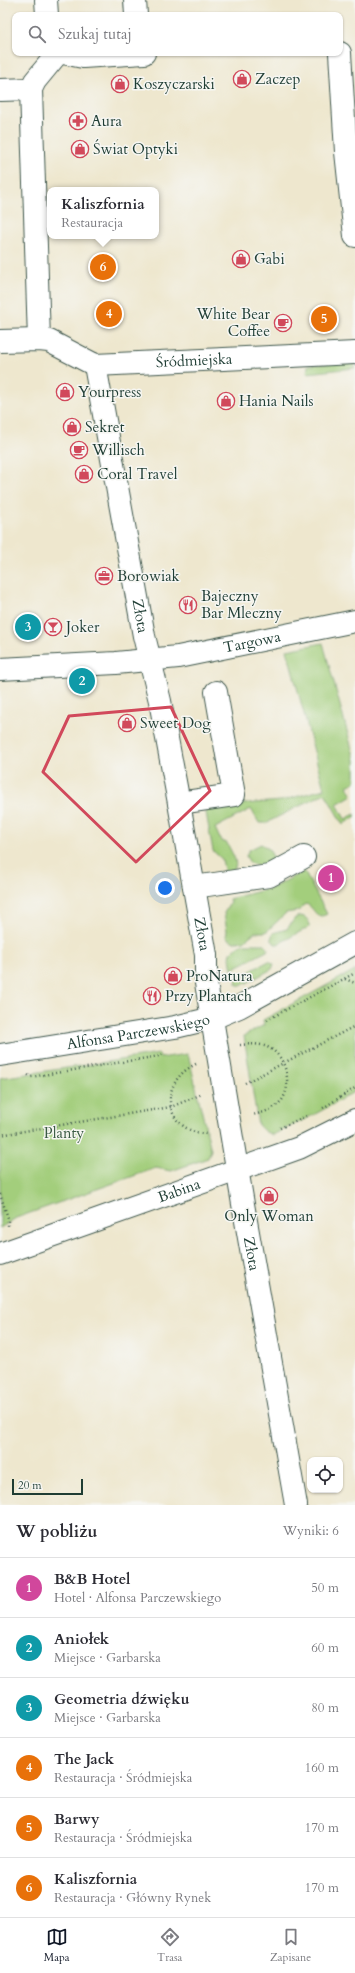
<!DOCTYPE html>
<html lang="pl">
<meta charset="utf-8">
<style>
:root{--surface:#fff;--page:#f2f2f3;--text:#2b2b33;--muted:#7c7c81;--line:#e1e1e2;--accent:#111827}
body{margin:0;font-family:Cardo,serif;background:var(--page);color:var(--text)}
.controls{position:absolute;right:12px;bottom:12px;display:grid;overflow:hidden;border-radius:8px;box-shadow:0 1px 3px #0004}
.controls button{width:36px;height:36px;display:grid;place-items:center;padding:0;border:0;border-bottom:1px solid var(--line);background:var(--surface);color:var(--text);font:20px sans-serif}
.scale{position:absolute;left:12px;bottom:10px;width:71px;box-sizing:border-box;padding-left:4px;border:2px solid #1f3d34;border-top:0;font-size:11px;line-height:14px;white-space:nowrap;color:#1f3d34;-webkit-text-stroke:3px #f6f6f2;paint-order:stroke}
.you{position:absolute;left:165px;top:888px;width:14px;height:14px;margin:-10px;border:3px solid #fff;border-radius:50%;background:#1a73e8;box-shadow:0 0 0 6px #1a73e833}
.badge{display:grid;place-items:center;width:26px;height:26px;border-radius:50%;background:var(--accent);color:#fff;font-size:13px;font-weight:700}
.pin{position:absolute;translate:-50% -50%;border:2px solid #fff;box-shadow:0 1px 4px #0006}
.popup{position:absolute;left:47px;top:187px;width:112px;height:52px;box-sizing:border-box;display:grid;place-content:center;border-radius:8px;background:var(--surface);filter:drop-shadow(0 1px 3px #0005);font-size:13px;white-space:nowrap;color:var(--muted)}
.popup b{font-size:15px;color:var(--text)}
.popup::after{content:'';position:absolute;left:50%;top:100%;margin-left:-8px;border:8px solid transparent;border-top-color:var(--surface)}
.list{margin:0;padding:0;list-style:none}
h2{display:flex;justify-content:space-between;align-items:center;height:52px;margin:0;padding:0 16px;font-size:17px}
h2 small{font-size:13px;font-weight:400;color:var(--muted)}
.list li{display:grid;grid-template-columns:26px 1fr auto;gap:12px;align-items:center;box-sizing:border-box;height:60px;padding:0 16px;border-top:1px solid var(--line)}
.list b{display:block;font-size:15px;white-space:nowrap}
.list p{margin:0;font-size:13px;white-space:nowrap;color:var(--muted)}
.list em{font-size:13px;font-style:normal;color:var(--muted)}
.icon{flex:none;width:22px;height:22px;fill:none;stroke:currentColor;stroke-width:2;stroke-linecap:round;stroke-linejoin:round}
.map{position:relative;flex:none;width:355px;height:1505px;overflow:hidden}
.search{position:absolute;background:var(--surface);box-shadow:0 1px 3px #0004;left:12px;right:12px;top:12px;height:44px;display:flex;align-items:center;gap:10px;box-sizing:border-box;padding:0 14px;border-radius:8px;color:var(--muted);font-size:15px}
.sheet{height:412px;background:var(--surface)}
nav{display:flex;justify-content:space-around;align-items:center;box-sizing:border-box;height:56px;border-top:1px solid var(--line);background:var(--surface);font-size:11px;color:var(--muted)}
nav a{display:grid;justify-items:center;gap:2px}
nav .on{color:var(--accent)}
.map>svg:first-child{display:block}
</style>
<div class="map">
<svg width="355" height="1505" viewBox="0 0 355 1505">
<rect width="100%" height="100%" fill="#f6f6f2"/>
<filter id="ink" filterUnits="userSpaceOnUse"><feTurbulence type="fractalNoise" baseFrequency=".025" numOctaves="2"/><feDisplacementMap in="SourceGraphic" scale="8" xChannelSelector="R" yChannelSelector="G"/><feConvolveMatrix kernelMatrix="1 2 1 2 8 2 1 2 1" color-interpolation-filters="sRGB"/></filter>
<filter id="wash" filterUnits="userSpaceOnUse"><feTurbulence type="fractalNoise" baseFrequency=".012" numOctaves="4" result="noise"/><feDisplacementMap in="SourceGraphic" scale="16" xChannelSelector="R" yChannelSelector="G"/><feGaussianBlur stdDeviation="0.9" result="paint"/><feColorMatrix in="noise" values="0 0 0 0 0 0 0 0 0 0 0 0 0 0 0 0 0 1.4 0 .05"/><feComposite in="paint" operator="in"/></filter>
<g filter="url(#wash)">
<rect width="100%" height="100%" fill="#eee7ce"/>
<g fill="#a3ce7b" stroke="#618658">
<polygon points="355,362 355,368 307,373 308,365"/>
<path d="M323,643L355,760V782L347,786L352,795L337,804L345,819L355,814V817L345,823L343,825L325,793L266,823H259L251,809L215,828L221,841L227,843C233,856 244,868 225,875L222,859L213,851L205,807L281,801L324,789L287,650Z"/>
<polygon points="261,844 269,849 275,861 264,867 250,863 246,856 249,850"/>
<path d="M304,871L327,914C315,921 315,907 306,904L298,911L286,913L266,932H255L244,941L234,942L226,937L227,931L224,913L230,903L229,899L272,888Z"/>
<path d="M299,916C305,916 308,919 310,925L307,928L278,944H275L271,939L273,933L287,929L295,918Z"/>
<path d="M244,944H265L268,949L267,951L232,969C229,955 228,950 244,944Z"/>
<polygon points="269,961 274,964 272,969 241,986 236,984 237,978"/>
<path d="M355,970V1091C328,1108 301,1122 272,1135L264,1131L258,1125L244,1036L264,1025L263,1020Z"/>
<polygon points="159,1054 160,1058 187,1054 189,1058 211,1150 208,1158 171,1171 156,1168 16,1218 0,1228 0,1078"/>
</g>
</g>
<g filter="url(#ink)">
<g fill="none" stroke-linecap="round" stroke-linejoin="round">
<defs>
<g id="minor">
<polyline points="46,0 47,15"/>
<polyline points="135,0 136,15"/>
<polyline points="63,53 83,57 144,53"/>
<polyline points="340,53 346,152 355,236"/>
<polyline points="0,90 31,89"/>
<polyline points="39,340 31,89 35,81 58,53"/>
<path id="s1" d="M0,341L39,340L49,341L95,365L355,353"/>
<path id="s2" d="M95,365L144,636L160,701L179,803L206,955V983L243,1204L296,1505"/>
<path id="s3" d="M0,669L116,663L178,657L355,621"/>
<polyline points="179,803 234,795 216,692"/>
<polyline points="194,887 269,876 304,857"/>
<path id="s4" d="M0,1055L175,1027L213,1018L239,1007L355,943"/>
<path id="s5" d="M0,1254L299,1148L355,1120"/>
</g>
</defs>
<use href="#minor" stroke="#3e564b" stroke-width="24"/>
<g stroke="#3e564b" stroke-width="2.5" stroke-dasharray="1 3" stroke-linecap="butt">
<polyline points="345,979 355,983"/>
<polyline points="267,1020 355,973"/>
<path d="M240,1045C251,1044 262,1043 271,1049C287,1059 292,1085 282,1100C275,1109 263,1113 252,1115"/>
<path d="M196,1064C156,1083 164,1132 208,1134"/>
<polyline points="28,1075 31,1077 159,1056 164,1054"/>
<polyline points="245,1083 355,1026"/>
<polyline points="323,1108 355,1088"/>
<polyline points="280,1128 306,1116"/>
<polyline points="0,1135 171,1107 202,1094"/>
<polyline points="0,1194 8,1218 8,1226"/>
</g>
<use href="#minor" stroke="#fff" stroke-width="22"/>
</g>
</g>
<path fill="none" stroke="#d1495b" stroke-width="3" stroke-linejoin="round" d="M171,707L210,791L136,862L43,772L69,716Z"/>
<defs>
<symbol id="shop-ring" viewBox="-11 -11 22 22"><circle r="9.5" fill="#f6f6f2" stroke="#d1495b" stroke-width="1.5"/><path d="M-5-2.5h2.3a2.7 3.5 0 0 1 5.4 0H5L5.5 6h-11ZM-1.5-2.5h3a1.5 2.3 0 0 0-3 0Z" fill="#d1495b"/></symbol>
<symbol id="pharmacy-ring" viewBox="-11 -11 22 22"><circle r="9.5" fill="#f6f6f2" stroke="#d1495b" stroke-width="1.5"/><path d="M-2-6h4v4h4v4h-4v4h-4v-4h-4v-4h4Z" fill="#d1495b"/></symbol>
<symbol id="cafe-ring" viewBox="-11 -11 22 22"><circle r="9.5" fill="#f6f6f2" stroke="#d1495b" stroke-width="1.5"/><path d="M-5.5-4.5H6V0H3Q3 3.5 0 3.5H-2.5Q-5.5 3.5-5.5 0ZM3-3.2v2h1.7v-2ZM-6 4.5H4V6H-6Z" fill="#d1495b"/></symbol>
<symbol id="office-ring" viewBox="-11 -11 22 22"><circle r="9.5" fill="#f6f6f2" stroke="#d1495b" stroke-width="1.5"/><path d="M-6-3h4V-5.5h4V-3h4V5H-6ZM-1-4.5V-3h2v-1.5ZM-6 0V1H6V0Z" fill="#d1495b"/></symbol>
<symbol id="restaurant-ring" viewBox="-11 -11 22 22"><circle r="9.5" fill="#f6f6f2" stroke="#d1495b" stroke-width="1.5"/><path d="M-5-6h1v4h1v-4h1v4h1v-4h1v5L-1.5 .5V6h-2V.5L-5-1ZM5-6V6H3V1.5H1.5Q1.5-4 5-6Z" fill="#d1495b"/></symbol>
<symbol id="bar-ring" viewBox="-11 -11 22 22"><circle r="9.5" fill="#f6f6f2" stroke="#d1495b" stroke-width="1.5"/><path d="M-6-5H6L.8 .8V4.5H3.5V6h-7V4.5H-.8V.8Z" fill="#d1495b"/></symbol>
</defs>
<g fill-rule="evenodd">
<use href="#shop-ring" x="232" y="69" width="20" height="20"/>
<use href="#shop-ring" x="110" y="74" width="20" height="20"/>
<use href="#pharmacy-ring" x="68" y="111" width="20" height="20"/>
<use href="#shop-ring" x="70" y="139" width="20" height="20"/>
<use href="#shop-ring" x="231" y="249" width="20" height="20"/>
<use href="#cafe-ring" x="273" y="313" width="20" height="20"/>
<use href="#shop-ring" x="55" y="382" width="20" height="20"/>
<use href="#shop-ring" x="216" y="391" width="20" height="20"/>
<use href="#shop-ring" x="62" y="417" width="20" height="20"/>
<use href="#cafe-ring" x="69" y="440" width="20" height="20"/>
<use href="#shop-ring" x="74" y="464" width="20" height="20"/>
<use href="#office-ring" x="94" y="566" width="20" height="20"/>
<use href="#restaurant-ring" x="178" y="595" width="20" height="20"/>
<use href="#bar-ring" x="43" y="617" width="20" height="20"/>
<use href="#shop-ring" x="117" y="713" width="20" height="20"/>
<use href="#shop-ring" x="163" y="966" width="20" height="20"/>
<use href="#restaurant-ring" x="142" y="986" width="20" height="20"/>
<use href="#shop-ring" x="259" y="1186" width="20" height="20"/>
</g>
<g text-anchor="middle" stroke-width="3" stroke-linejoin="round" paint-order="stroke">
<g font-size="15" fill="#1f3d34" stroke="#f6f6f2" text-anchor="start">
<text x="255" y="84">Zaczep</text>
<text x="133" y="89">Koszyczarski</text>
<text x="91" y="126">Aura</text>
<text x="93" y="154">Świat Optyki</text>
<text x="254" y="264">Gabi</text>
<text x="270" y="319" text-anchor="end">White Bear<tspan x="270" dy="17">Coffee</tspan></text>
<text x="78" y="397">Yourpress</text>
<text x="239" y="406">Hania Nails</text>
<text x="85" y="432">Sekret</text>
<text x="92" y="455">Willisch</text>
<text x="97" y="479">Coral Travel</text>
<text x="117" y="581">Borowiak</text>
<text x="201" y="601">Bajeczny<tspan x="201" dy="17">Bar Mleczny</tspan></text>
<text x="66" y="632">Joker</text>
<text x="140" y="728">Sweet Dog</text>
<text x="186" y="981">ProNatura</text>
<text x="165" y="1001">Przy Plantach</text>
<text x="269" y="1221" text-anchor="middle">Only Woman</text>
</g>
<g font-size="15" fill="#1f3d34" stroke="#f6f6f2">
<text dy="5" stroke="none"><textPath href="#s1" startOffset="200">Śródmiejska</textPath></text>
<text dy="5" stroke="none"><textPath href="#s2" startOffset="255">Złota</textPath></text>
<text dy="5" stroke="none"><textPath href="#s3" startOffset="254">Targowa</textPath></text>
<text dy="5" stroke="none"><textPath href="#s2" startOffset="579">Złota</textPath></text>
<text dy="5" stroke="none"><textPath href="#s4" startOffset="140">Alfonsa Parczewskiego</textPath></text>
<text dy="5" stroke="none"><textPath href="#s5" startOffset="190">Babina</textPath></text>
<text dy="5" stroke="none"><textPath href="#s2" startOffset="903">Złota</textPath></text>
</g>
<g font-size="15" fill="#395a42" stroke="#f6f6f2">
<text x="64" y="1138">Planty</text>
</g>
</g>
</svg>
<div class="controls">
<button><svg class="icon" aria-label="locate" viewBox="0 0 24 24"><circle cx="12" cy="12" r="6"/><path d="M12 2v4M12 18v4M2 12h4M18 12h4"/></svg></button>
</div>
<div class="scale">20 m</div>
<div class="you"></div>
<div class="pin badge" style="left:331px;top:878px;background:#d1479c">1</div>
<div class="pin badge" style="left:82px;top:681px;background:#0f9aa8">2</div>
<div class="pin badge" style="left:28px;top:627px;background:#0f9aa8">3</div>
<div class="pin badge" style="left:109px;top:314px;background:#e8710a">4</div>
<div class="pin badge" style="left:324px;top:319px;background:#e8710a">5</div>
<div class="pin badge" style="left:103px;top:267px;background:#e8710a">6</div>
<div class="popup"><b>Kaliszfornia</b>Restauracja</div>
<div class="search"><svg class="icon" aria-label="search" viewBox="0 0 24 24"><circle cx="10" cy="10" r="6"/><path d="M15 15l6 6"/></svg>Szukaj tutaj</div>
</div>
<section class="sheet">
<h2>W pobliżu<small>Wyniki: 6</small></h2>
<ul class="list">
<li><span class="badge" style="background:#d1479c">1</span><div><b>B&amp;B Hotel</b><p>Hotel · Alfonsa Parczewskiego</p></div><em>50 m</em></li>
<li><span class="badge" style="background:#0f9aa8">2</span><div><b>Aniołek</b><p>Miejsce · Garbarska</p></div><em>60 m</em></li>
<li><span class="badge" style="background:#0f9aa8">3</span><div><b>Geometria dźwięku</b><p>Miejsce · Garbarska</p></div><em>80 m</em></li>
<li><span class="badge" style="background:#e8710a">4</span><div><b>The Jack</b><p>Restauracja · Śródmiejska</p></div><em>160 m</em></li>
<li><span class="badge" style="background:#e8710a">5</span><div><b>Barwy</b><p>Restauracja · Śródmiejska</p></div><em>170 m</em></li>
<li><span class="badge" style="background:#e8710a">6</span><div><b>Kaliszfornia</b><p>Restauracja · Główny Rynek</p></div><em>170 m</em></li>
</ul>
</section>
<nav>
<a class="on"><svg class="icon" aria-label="map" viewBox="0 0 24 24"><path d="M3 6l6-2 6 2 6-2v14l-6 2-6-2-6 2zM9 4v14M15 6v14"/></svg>Mapa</a>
<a><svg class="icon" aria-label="directions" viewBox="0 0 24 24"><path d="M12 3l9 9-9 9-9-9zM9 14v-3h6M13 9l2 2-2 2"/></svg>Trasa</a>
<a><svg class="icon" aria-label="saved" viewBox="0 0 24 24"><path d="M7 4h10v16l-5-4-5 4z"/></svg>Zapisane</a>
</nav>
